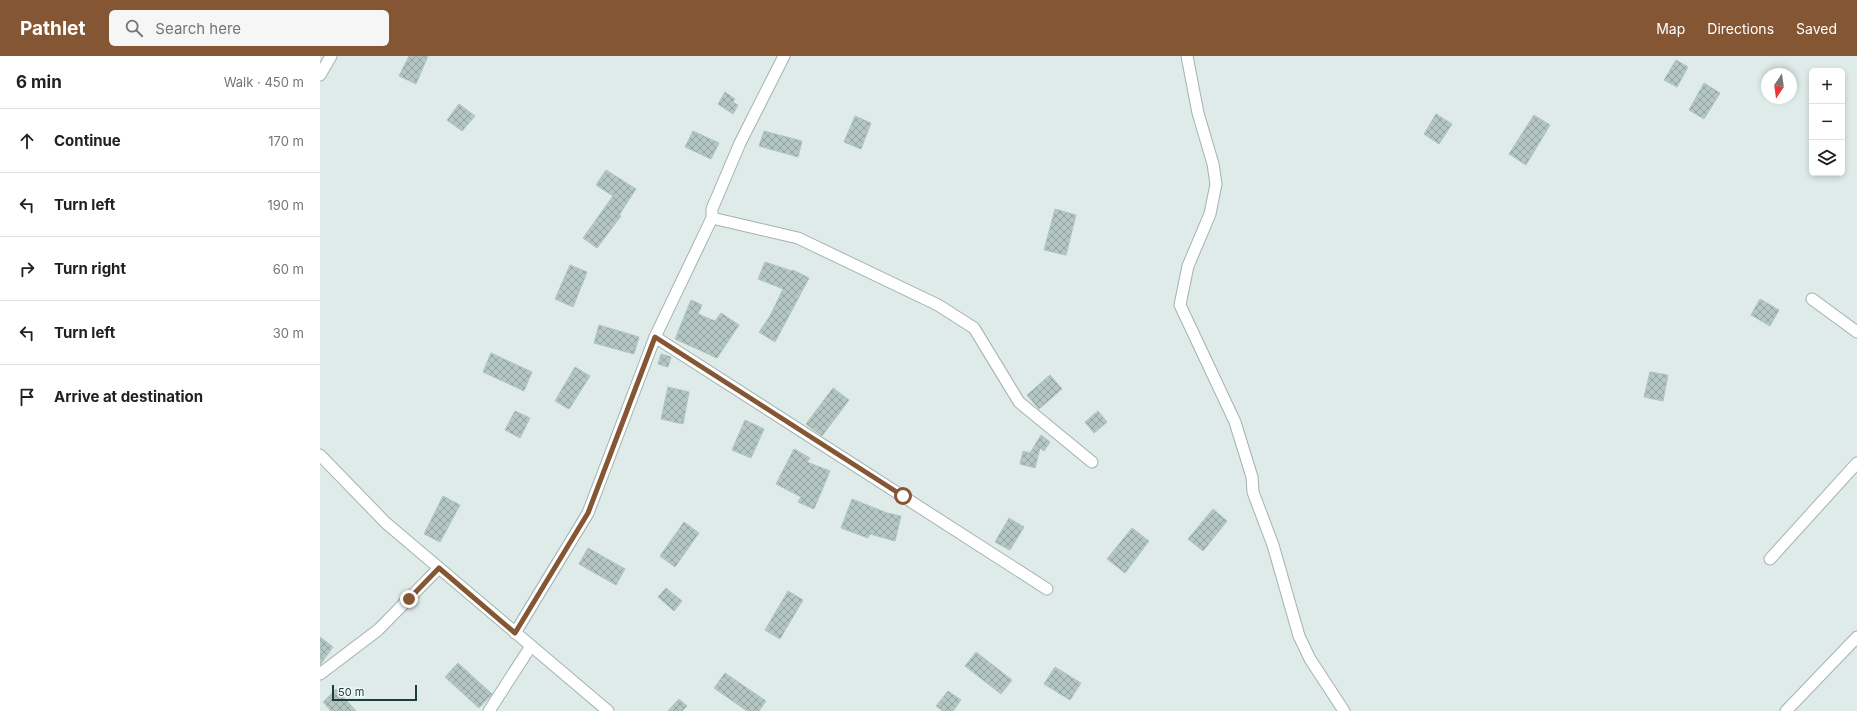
<!DOCTYPE html>
<meta charset="utf-8">
<style>
:root{--surface:#fff;--page:#f6f6f6;--text:#202124;--muted:#757577;--line:#e0e0e0;--accent:#845634}
body{margin:0;font-family:Inter,sans-serif;background:var(--page);color:var(--text)}
.controls{position:absolute;right:12px;top:12px;display:grid;overflow:hidden;border-radius:6px;box-shadow:0 2px 6px #0003}
.controls button{width:36px;height:36px;display:grid;place-items:center;padding:0;border:0;border-bottom:1px solid var(--line);background:var(--surface);color:var(--text);font:20px sans-serif}
.compass{position:absolute;left:1441px;top:12px;width:36px;height:36px;border-radius:50%;background:var(--surface);box-shadow:0 2px 6px #0003;rotate:193deg}
.scale{position:absolute;left:12px;bottom:10px;width:85px;box-sizing:border-box;padding-left:4px;border:2px solid #1e3c3a;border-top:0;font-size:11px;line-height:14px;white-space:nowrap;color:#1e3c3a;-webkit-text-stroke:3px #eef8f5;paint-order:stroke}
.stop{position:absolute;width:12px;height:12px;margin:-9px;border:3px solid #845634;border-radius:50%;background:#fff}
.stop.end{background:#845634;border-color:#fff;box-shadow:0 1px 4px #0008}
.list{margin:0;padding:0;list-style:none}
h2{display:flex;justify-content:space-between;align-items:center;height:52px;margin:0;padding:0 16px;font-size:17px}
h2 small{font-size:13px;font-weight:400;color:var(--muted)}
.list li{display:grid;grid-template-columns:26px 1fr auto;gap:12px;align-items:center;box-sizing:border-box;height:64px;padding:0 16px;border-top:1px solid var(--line)}
.list b{display:block;font-size:15px;white-space:nowrap}
.list em{font-size:13px;font-style:normal;color:var(--muted)}
.icon{flex:none;width:22px;height:22px;fill:none;stroke:currentColor;stroke-width:2;stroke-linecap:round;stroke-linejoin:round}
.map{position:relative;flex:none;width:1537px;height:655px;overflow:hidden}
header{display:flex;align-items:center;gap:24px;box-sizing:border-box;height:56px;padding:0 20px;background:var(--accent);color:#fff}
header strong{font-size:19px}
nav{display:flex;gap:22px;margin-inline-start:auto;font-size:14px}
.search{width:280px;height:36px;background:var(--page);display:flex;align-items:center;gap:10px;box-sizing:border-box;padding:0 14px;border-radius:6px;color:var(--muted);font-size:15px}
main{display:flex}
aside{flex:1;background:var(--surface)}
.map>svg:first-child{display:block}
</style>
<header>
<strong>Pathlet</strong>
<div class="search"><svg class="icon" aria-label="search" viewBox="0 0 24 24"><circle cx="10" cy="10" r="6"/><path d="M15 15l6 6"/></svg>Search here</div>
<nav><a>Map</a><a>Directions</a><a>Saved</a></nav>
</header>
<main>
<aside>
<h2>6 min<small>Walk · 450 m</small></h2>
<ul class="list">
<li><svg class="icon" aria-label="ahead" viewBox="0 0 24 24"><path d="M12 20V5M6 11l6-6 6 6"/></svg><div><b>Continue</b></div><em>170 m</em></li>
<li><svg class="icon" aria-label="left" viewBox="0 0 24 24"><path d="M17 20v-9H6M10 6l-5 5 5 5"/></svg><div><b>Turn left</b></div><em>190 m</em></li>
<li><svg class="icon" aria-label="right" viewBox="0 0 24 24"><path d="M7 20v-9h11M14 6l5 5-5 5"/></svg><div><b>Turn right</b></div><em>60 m</em></li>
<li><svg class="icon" aria-label="left" viewBox="0 0 24 24"><path d="M17 20v-9H6M10 6l-5 5 5 5"/></svg><div><b>Turn left</b></div><em>30 m</em></li>
<li><svg class="icon" aria-label="arrive" viewBox="0 0 24 24"><path d="M6 21V4h12l-3 4 3 4H6"/></svg><div><b>Arrive at destination</b></div></li>
</ul>
</aside>
<div class="map">
<svg width="1537" height="655" viewBox="0 0 1537 655">
<defs>
<pattern id="building-cross-hatch" width="8" height="8" patternUnits="userSpaceOnUse"><rect width="8" height="8" fill="#b3c6c1"/><path d="M0 0l8 8M0 8l8-8" fill="none" stroke="#91a29e"/></pattern>
</defs>
<rect width="100%" height="100%" fill="#deebe8"/>
<g fill="url(#building-cross-hatch)" stroke="#b0c5c0">
<polygon points="89,0 108,0 96,28 79,20"/>
<polygon points="1356,4 1368,11 1357,31 1344,24"/>
<polygon points="1384,27 1400,37 1384,63 1369,54"/>
<polygon points="405,36 415,43 413,46 418,49 413,58 398,48"/>
<polygon points="139,48 155,60 142,75 127,64"/>
<polygon points="1116,58 1132,68 1119,88 1104,78"/>
<polygon points="1214,59 1230,69 1206,109 1189,98"/>
<polygon points="535,60 551,67 541,93 524,86"/>
<polygon points="373,75 399,87 391,103 365,91"/>
<polygon points="444,75 482,85 478,101 439,90"/>
<polygon points="286,114 316,133 299,159 301,160 277,192 263,182 293,140 276,129"/>
<polygon points="735,153 756,159 746,199 724,194"/>
<polygon points="445,206 472,215 473,214 489,222 455,286 439,276 450,260 463,233 438,223"/>
<polygon points="250,209 267,216 253,251 235,243"/>
<polygon points="1440,243 1459,254 1450,270 1431,259"/>
<polygon points="371,244 382,249 378,258 395,265 401,257 419,269 397,302 355,283"/>
<polygon points="279,269 319,281 314,298 274,287"/>
<polygon points="171,297 212,316 204,335 163,316"/>
<polygon points="341,298 351,301 348,311 338,308"/>
<polygon points="255,311 270,320 249,353 235,345"/>
<polygon points="1330,316 1348,319 1343,345 1324,341"/>
<polygon points="730,319 742,333 719,353 707,339"/>
<polygon points="348,331 369,336 363,368 341,363"/>
<polygon points="513,332 529,344 502,380 486,368"/>
<polygon points="195,355 210,362 200,382 185,374"/>
<polygon points="778,355 787,366 774,377 765,366"/>
<polygon points="425,364 444,373 431,402 412,394"/>
<polygon points="721,379 730,386 724,395 720,392 715,412 700,408 703,395 710,397"/>
<polygon points="474,393 490,402 487,406 510,415 494,453 478,446 481,441 456,428"/>
<polygon points="123,440 140,449 120,486 104,478"/>
<polygon points="532,443 567,457 581,460 575,485 550,478 548,482 521,472"/>
<polygon points="893,453 907,465 883,495 868,483"/>
<polygon points="689,462 704,471 690,494 675,486"/>
<polygon points="364,466 379,477 355,511 340,500"/>
<polygon points="812,472 829,485 805,517 787,503"/>
<polygon points="268,492 305,513 296,529 259,508"/>
<polygon points="346,532 362,545 354,555 338,541"/>
<polygon points="468,535 483,544 460,583 445,574"/>
<polygon points="0,581 13,591 0,609"/>
<polygon points="656,596 692,624 681,638 645,610"/>
<polygon points="138,607 172,638 159,652 125,621"/>
<polygon points="735,611 761,627 750,644 724,628"/>
<polygon points="405,617 446,645 439,655 427,655 394,632"/>
<polygon points="16,633 36,655 11,655 3,646"/>
<polygon points="628,635 641,644 633,655 623,655 616,650"/>
<polygon points="359,643 367,650 362,655 348,655"/>
</g>
<g fill="none" stroke-linecap="round" stroke-linejoin="round">
<defs>
<g id="street">
<polyline points="867,0 878,57 893,108 896,128 890,158 868,210 860,249 915,366 932,421 933,436 953,489 979,580 990,603 1024,655"/>
<polyline points="0,19 11,0"/>
<polyline points="392,162 478,182 618,249 654,272 699,346 772,406"/>
<polyline points="1492,243 1537,276"/>
<polyline points="335,281 727,533"/>
<polyline points="0,399 66,467 288,655"/>
<polyline points="1450,503 1537,407"/>
<polyline points="195,577 268,457 335,281 392,162 392,153 420,87 464,0"/>
<polyline points="0,618 58,574 119,512"/>
<polyline points="169,655 211,590"/>
<polyline points="1466,655 1537,581"/>
</g>
</defs>
<use href="#street" stroke="#a1b3b0" stroke-width="13"/>
<use href="#street" stroke="#fff" stroke-width="11"/>
</g>
<g fill="none" stroke-linecap="round" stroke-linejoin="round">
<polyline stroke="#845634" stroke-width="5" points="89,543 119,512 195,577 268,457 335,281 583,440"/>
</g>
</svg>
<div class="controls">
<button>+</button>
<button>−</button>
<button><svg class="icon" aria-label="layers" viewBox="0 0 24 24"><path d="M12 4l9 5-9 5-9-5zM3 14l9 5 9-5"/></svg></button>
</div>
<svg class="compass" viewBox="-18 -18 36 36"><path d="M0-13l5 13h-10z" fill="#e53935"/><path d="M0 13l5-13h-10z" fill="#757577"/></svg>
<div class="scale">50 m</div>
<div class="stop" style="left:583px;top:440px"></div>
<div class="stop end" style="left:89px;top:543px"></div>
</div>
</main>
